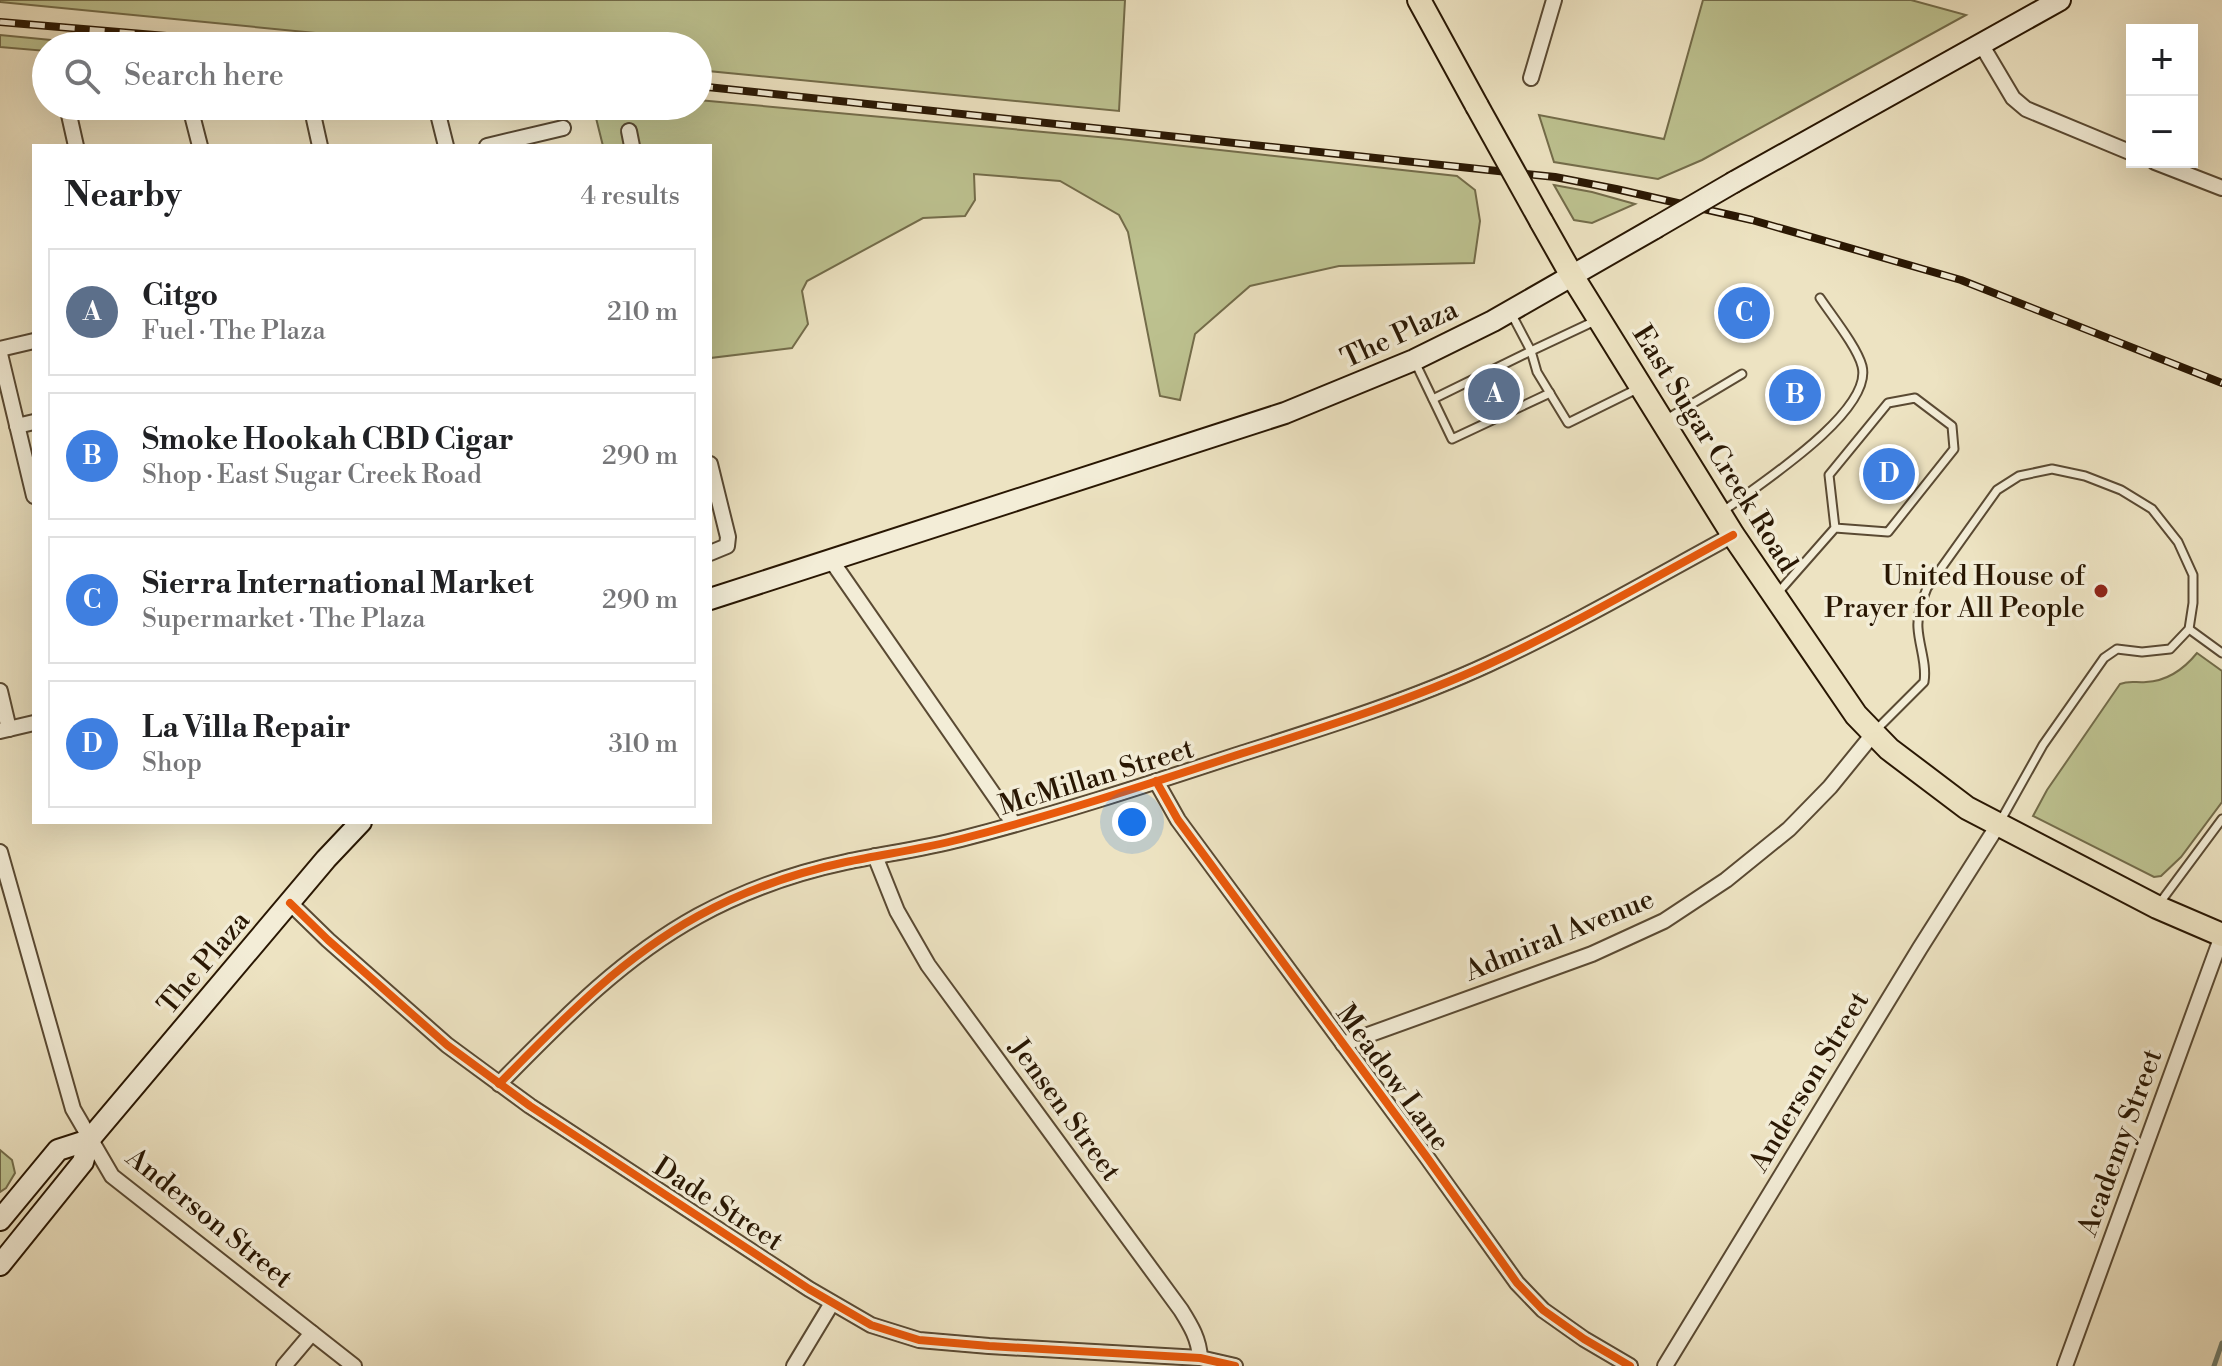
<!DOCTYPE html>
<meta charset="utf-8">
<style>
:root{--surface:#fff;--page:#f6f6f6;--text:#202124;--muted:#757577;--line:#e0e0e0;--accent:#b45309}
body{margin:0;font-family:"Libre Bodoni",serif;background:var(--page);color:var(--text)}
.controls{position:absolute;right:24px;top:24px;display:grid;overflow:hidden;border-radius:0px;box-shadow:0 8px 32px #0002}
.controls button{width:72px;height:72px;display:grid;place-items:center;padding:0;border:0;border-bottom:2px solid var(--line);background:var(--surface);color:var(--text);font:40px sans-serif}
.you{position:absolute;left:1132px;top:822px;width:28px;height:28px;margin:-20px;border:6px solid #fff;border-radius:50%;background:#1a73e8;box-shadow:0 0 0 12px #1a73e833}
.badge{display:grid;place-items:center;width:52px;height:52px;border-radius:50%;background:var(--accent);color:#fff;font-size:26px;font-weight:700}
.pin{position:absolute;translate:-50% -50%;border:4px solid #fff;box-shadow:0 2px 8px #0006}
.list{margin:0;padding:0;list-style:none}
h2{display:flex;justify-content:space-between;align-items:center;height:104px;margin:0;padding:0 32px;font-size:34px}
h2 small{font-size:26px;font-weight:400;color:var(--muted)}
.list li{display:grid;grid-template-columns:52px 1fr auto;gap:24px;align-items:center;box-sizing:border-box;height:128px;margin:0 16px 16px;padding:0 16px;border:2px solid var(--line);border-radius:0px}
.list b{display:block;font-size:30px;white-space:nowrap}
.list p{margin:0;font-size:26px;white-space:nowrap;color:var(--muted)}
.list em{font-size:26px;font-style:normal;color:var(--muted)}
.icon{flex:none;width:44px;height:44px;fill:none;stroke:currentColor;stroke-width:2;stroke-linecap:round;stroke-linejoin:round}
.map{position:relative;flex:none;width:2222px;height:1366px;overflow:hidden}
.search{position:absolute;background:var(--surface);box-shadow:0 8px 32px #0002;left:32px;top:32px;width:680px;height:88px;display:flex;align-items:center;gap:20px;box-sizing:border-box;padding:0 28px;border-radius:44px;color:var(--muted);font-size:30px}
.panel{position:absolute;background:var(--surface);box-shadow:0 8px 32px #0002;left:32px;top:144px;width:680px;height:680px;border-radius:0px}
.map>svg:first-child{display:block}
</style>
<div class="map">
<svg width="2222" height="1366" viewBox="0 0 2222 1366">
<rect width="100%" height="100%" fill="#ede3c2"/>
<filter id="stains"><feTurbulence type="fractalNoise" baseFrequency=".0025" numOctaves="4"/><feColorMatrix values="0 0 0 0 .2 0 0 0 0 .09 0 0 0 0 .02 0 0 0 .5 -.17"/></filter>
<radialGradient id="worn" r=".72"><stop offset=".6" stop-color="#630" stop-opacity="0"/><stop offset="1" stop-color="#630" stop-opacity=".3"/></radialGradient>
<g fill="#bdc290" stroke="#736c4a" stroke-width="2">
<polygon points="0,0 1125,0 1119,111 698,70 698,46 449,46 0,2"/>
<polygon points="1703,0 1911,0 1966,15 1702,160 1658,179 1554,162 1539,115 1664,139"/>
<polygon points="0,36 0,35 113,46 46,46 46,51 0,47"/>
<polygon points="698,100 1120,139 1457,176 1475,190 1480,221 1474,263 1339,266 1250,286 1195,334 1180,400 1160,396 1128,232 1119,215 1060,181 974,174 975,200 965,216 923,218 807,281 802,291 808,324 792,348 710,358 710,146 603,146 595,114 517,106 698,106"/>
<polygon points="1554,185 1592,192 1635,204 1592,223 1574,220"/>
<path d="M2197,653L2222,671V802L2181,857L2161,876L2154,877L2033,816L2047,790L2120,684C2130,680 2136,683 2146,682C2168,681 2184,669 2197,653Z"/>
<polygon points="0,1150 12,1160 15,1173 6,1188 0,1192"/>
</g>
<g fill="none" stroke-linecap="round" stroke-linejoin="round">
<polyline stroke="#6c7b6c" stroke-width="5" points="2214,1366 2222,1343"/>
<defs>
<g id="lane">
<polyline points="1597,320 1531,351 1537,372 1568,423 1637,389"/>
<polyline points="1415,362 1452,439 1550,393"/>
<polyline points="1433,399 1531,351 1511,313"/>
<polyline points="1665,420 1742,374"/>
<path d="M1722,512C1755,487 1874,412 1862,366C1857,347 1832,316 1820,298"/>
<polyline points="1776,595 1835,528 1888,532 1954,449 1952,426 1915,398 1888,403 1829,475 1835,528"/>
<polyline points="2189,629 2222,653"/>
<path d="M1875,731L1924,682C1927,664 1919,646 1918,628C1917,614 1922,601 1927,588L1997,490L2019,476L2052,469L2085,476L2121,490L2152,509L2178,542L2193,575V603L2189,629L2170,649L2142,652L2117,649L2104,658L2043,745L2001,820"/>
<polyline points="2159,904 2222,819"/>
</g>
<g id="street">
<polyline points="1981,44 2013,98 2026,109 2132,153"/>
<polyline points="1531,78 1554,0"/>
<polyline points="67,106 76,146"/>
<polyline points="191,111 200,146"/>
<polyline points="438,114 446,146"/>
<polyline points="314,119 320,146"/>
<polyline points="629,131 632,146"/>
<polyline points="487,146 563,128"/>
<polyline points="2155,162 2222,188"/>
<polyline points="0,349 34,341"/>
<polyline points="0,354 34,496"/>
<polyline points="17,426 34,422"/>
<polyline points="710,464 728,537 727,546 710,553"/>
<polyline points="831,560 1014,824"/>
<polyline points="0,691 9,729"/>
<polyline points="0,731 34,723"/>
<polyline points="1156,781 1178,820 1426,1156 1517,1283 1543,1310 1584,1339 1630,1366"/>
<polyline points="0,852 73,1109 112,1176 354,1366"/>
<path d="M875,856L897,911L928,965L1181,1310C1191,1326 1199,1339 1200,1358"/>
<polyline points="290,903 328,940 447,1045 530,1106 809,1289 871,1325 919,1340 989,1346 1200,1358 1235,1366"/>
<polyline points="1343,1044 1592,954 1664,921 1726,880 1789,829 1830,787 1874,733"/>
<path d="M499,1084C561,1021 620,959 698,916C744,891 794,873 846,862C884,854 923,849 961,839C1054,815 1146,785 1237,755C1322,728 1409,701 1489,664C1573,625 1652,579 1733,535"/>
<polyline points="284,1366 312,1333"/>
<polyline points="794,1366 832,1303"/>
<polyline points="1665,1366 1920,948 1998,825"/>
<polyline points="2065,1366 2222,936"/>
</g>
<g id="secondary">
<polyline points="1734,182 2060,0"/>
<polyline points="710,599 1285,413 1414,360 1493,321 1655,228"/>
<polyline points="0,1220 58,1150 89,1140"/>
<polyline points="0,1265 83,1162 89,1140 326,859 361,822"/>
</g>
<g id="primary">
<polyline points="1419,0 1477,106"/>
<polyline points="1541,221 1571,274 1733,535 1856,715 1889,749 1967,808 2157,907 2222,935"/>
</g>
</defs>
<use href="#lane" stroke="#5a4a33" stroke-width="11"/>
<use href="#street" stroke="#5a4a33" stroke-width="18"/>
<use href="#secondary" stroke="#291703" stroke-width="24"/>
<use href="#primary" stroke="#291703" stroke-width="26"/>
<use href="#lane" stroke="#f3edd7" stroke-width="7"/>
<use href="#street" stroke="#f3edd7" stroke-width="14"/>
<use href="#secondary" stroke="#f3edd7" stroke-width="20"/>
<use href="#primary" stroke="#ede3c2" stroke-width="22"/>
<defs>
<g id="rail">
<polyline points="0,22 286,46"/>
<polyline points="698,86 1555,177 1616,189 1752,220 1961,280 2222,383"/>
</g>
</defs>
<use href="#rail" stroke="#291703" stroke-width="8"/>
<use href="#rail" stroke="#f3edd7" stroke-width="5" stroke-dasharray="15" stroke-linecap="butt"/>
<defs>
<polyline id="secondary-bridge" points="1655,228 1734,182"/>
<polyline id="primary-bridge" points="1477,106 1541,221"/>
</defs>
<use href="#secondary-bridge" stroke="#291703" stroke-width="24" stroke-linecap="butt"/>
<use href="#primary-bridge" stroke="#291703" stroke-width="26" stroke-linecap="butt"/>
<use href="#secondary-bridge" stroke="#f3edd7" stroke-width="20"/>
<use href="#primary-bridge" stroke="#ede3c2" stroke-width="22"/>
<defs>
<g id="cycleway">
<polyline points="1156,781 1178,820 1426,1156 1517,1283 1543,1310 1584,1339 1630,1366"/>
<polyline points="290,903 328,940 447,1045 530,1106 809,1289 871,1325 919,1340 989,1346 1200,1358 1235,1366"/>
<path d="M499,1084C561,1021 620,959 698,916C744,891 794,873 846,862C884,854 923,849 961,839C1054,815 1146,785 1237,755C1322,728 1409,701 1489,664C1573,625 1652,579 1733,535"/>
</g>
</defs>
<use href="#cycleway" stroke="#f3edd7" stroke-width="13"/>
<use href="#cycleway" stroke="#e8590c" stroke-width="8"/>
</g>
<circle fill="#8f2418" stroke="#f3edd7" stroke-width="3" cx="2101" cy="591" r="8"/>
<g text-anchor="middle" stroke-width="7" stroke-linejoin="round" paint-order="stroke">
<g font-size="28" fill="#291703" stroke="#f3edd7">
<text transform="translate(1399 333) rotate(-25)" y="10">The Plaza</text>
<text transform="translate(1716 448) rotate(58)" y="10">East Sugar Creek Road</text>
<text transform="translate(1096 776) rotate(-17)" y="10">McMillan Street</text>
<text transform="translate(1559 934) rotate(-22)" y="10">Admiral Avenue</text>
<text transform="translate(203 962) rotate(-50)" y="10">The Plaza</text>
<text transform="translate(1394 1077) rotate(54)" y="10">Meadow Lane</text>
<text transform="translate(1808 1081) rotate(-59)" y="10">Anderson Street</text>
<text transform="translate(1066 1109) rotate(54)" y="10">Jensen Street</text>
<text transform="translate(2119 1142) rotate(-70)" y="10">Academy Street</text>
<text transform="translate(719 1203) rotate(33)" y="10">Dade Street</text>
<text transform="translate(210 1217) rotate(39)" y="10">Anderson Street</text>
</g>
<g font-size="28" fill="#291703" stroke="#f3edd7" text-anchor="end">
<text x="2085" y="585">United House of<tspan x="2085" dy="32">Prayer for All People</tspan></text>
</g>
</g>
<rect width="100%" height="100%" filter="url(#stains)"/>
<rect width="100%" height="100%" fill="url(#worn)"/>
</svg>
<div class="controls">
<button>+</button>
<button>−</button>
</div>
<div class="you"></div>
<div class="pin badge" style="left:1494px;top:394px;background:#5c6f8a">A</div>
<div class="pin badge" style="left:1795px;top:395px;background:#3f7fe0">B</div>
<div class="pin badge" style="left:1744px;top:313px;background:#3f7fe0">C</div>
<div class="pin badge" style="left:1889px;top:474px;background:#3f7fe0">D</div>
<div class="search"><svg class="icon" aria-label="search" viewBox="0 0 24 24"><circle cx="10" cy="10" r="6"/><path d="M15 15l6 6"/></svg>Search here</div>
<section class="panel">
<h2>Nearby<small>4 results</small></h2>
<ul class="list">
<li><span class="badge" style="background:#5c6f8a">A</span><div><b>Citgo</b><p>Fuel · The Plaza</p></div><em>210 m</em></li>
<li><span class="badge" style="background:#3f7fe0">B</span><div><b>Smoke Hookah CBD Cigar</b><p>Shop · East Sugar Creek Road</p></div><em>290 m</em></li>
<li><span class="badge" style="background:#3f7fe0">C</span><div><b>Sierra International Market</b><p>Supermarket · The Plaza</p></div><em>290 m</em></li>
<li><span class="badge" style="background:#3f7fe0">D</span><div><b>La Villa Repair</b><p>Shop</p></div><em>310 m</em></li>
</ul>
</section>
</div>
